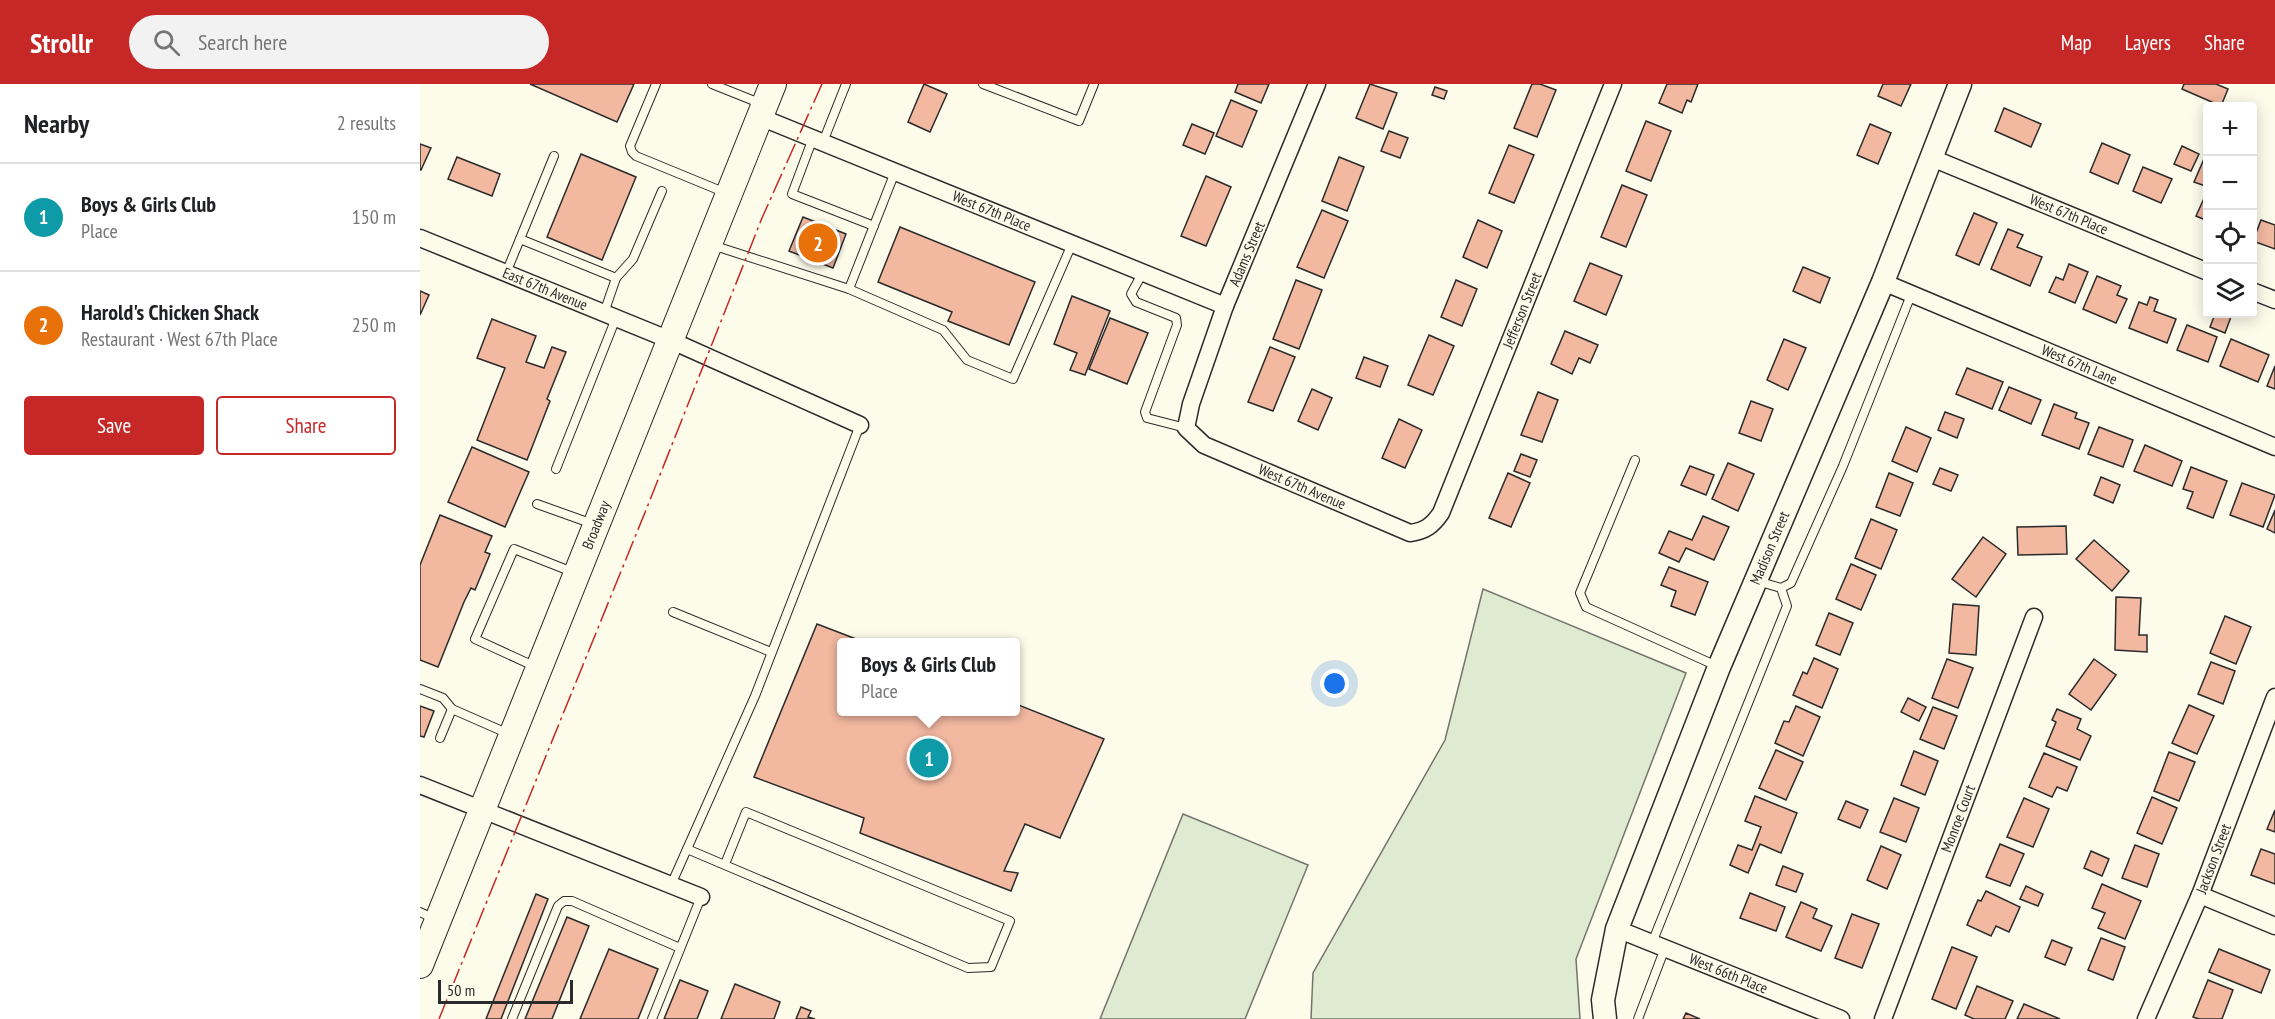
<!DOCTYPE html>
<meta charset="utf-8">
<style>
:root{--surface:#fff;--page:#f2f2f2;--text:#202124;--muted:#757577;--line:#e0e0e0;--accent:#c62828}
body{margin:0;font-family:"PT Sans Narrow",sans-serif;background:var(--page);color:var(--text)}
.controls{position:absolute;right:18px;top:18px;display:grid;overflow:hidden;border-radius:6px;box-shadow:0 3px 15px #0003}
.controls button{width:54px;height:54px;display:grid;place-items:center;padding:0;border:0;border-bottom:2px solid var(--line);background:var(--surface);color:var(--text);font:30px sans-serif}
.scale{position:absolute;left:18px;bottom:15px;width:135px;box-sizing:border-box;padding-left:6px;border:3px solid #2b2b2b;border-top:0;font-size:16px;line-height:21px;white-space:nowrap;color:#2b2b2b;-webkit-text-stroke:4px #fdfbea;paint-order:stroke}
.you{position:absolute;left:915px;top:600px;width:21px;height:21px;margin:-15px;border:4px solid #fff;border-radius:50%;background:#1a73e8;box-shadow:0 0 0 9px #1a73e833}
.badge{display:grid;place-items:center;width:39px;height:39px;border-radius:50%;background:var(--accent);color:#fff;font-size:20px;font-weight:700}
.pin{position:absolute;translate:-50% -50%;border:3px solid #fff;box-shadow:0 2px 6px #0006}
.popup{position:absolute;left:417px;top:554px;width:183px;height:78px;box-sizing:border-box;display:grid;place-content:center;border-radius:6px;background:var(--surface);filter:drop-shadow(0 2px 4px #0005);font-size:20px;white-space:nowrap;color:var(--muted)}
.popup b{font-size:22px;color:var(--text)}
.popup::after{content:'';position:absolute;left:50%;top:100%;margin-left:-12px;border:12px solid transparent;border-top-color:var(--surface)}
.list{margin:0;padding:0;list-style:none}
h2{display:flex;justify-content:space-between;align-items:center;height:78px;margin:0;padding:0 24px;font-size:26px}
h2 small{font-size:20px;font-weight:400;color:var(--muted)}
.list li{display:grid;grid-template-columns:39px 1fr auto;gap:18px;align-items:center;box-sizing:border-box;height:108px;padding:0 24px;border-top:2px solid var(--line)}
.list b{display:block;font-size:22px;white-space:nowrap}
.list p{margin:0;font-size:20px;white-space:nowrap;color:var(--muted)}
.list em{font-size:20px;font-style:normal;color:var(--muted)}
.actions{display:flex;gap:12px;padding:18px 24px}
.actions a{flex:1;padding:14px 0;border:2px solid var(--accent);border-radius:6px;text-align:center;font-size:21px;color:var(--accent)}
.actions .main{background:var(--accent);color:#fff}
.icon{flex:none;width:33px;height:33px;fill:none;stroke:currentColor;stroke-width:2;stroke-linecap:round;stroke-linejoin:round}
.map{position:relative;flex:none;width:1855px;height:935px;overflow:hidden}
header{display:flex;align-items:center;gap:36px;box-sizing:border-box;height:84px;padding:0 30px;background:var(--accent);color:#fff}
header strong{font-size:28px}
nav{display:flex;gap:33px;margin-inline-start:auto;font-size:21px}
.search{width:420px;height:54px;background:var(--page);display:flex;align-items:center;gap:15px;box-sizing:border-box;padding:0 21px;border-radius:33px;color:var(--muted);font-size:22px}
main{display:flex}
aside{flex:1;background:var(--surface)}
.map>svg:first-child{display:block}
</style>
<header>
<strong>Strollr</strong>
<div class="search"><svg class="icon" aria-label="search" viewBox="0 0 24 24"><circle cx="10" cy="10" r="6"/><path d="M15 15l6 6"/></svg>Search here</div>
<nav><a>Map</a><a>Layers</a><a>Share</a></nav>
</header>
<main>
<aside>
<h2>Nearby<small>2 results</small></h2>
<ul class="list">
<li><span class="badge" style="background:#0f9aa8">1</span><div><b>Boys &amp; Girls Club</b><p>Place</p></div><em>150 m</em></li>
<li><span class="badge" style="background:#e8710a">2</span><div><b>Harold's Chicken Shack</b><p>Restaurant · West 67th Place</p></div><em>250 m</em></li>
</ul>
<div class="actions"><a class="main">Save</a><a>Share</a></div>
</aside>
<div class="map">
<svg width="1855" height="935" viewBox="0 0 1855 935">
<rect width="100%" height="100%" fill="#fdfbea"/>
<g fill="#deebd1" stroke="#74746e" stroke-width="1.5">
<polygon points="1063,505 1266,589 1156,875 1160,935 891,935 893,889 1025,656"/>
<polygon points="763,730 888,781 825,935 680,935"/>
</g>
<g fill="#f2b8a0" stroke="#2b2b2b" stroke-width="1.5">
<polygon points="110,0 214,0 197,38"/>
<polygon points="504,0 527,10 510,48 488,38"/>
<polygon points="818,0 849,0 841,19 815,8"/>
<polygon points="950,0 977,9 963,45 936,34"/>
<polygon points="1112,0 1120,0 1136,6 1117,53 1094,44"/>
<polygon points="1247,0 1278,0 1271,18 1267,16 1262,29 1239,19"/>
<polygon points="1463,0 1491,0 1481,22 1458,12"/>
<polygon points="1764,0 1796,0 1808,5 1801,22 1762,5"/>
<polygon points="1015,3 1027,7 1024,15 1012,11"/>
<polygon points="811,16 837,27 822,63 796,52"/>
<polygon points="1584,24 1621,40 1611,63 1575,47"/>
<polygon points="1226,37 1251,47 1231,97 1206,87"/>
<polygon points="772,40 794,49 785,70 763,61"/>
<polygon points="1450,40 1471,49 1458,80 1437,71"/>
<polygon points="969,47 988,54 980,74 961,67"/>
<polygon points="1682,59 1710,71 1698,100 1670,88"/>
<polygon points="0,60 11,64 1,86 0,86"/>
<polygon points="1089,61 1114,71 1094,119 1069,109"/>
<polygon points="1762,62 1779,70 1771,87 1754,80"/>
<polygon points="161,70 216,93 182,176 127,153"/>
<polygon points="37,73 80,90 72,112 28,95"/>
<polygon points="919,73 944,83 927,127 902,117"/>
<polygon points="1784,75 1788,76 1788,103 1774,98"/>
<polygon points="1723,83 1752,95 1741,119 1713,107"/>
<polygon points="786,92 811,103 786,162 761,152"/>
<polygon points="1202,101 1227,111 1206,163 1181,153"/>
<polygon points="1786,110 1788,111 1788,137 1776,132"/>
<polygon points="902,126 928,137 904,194 877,183"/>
<polygon points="1554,129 1577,139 1559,181 1536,171"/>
<polygon points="383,133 426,150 413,184 369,167"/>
<polygon points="1058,136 1082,147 1067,184 1043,173"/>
<polygon points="1841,136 1855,141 1855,165 1833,157"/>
<polygon points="480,143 615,198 589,261 528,237 532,228 458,198"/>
<polygon points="1588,145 1603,151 1597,163 1622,173 1610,202 1571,185"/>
<polygon points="1170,179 1202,192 1186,231 1154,217"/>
<polygon points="1649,180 1668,188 1655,219 1629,208 1636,193 1643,196"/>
<polygon points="1383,183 1410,194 1400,219 1373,207"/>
<polygon points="1677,192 1701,202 1697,211 1707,215 1696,239 1663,225"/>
<polygon points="876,196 902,206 879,265 853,255"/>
<polygon points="1036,196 1057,205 1042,242 1021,233"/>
<polygon points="0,207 9,211 0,231"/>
<polygon points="652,212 690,227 665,291 650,286 657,269 634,260"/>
<polygon points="1730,213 1738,216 1734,227 1756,235 1747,259 1709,244 1719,218 1727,221"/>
<polygon points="1795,230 1812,230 1805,249 1790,243"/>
<polygon points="690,234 728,249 707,300 669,285"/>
<polygon points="72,235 116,252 106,278 124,284 132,263 146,268 127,315 130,317 107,376 57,356 85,284 57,274"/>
<polygon points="1767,241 1797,253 1788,278 1757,266"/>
<polygon points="1145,247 1178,261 1170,279 1159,274 1152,290 1131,280"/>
<polygon points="1009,251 1034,262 1013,311 988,301"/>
<polygon points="1364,255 1386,264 1368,306 1347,296"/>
<polygon points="1811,255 1849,271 1838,298 1800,282"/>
<polygon points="850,263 875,273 853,327 828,318"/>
<polygon points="944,273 968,282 960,303 936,294"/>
<polygon points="1855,282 1855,305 1847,302"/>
<polygon points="1547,284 1583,298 1572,325 1536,310"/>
<polygon points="1589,303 1621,316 1611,340 1579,326"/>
<polygon points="892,305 912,314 898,346 878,337"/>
<polygon points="1118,308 1138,316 1122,358 1101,351"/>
<polygon points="1331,317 1353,325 1341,357 1319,349"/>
<polygon points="1634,320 1657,329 1655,334 1669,339 1659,365 1622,351"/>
<polygon points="1525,328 1544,335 1537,354 1518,346"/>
<polygon points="979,335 1002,346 985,384 962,374"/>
<polygon points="1486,343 1511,354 1497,388 1472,377"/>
<polygon points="1679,343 1713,356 1703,383 1668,370"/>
<polygon points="1725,361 1762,377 1752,402 1714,387"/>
<polygon points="52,363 109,388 85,443 28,418"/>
<polygon points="1101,370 1117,376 1110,393 1094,387"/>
<polygon points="1308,379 1334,390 1318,427 1292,415"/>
<polygon points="1270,382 1294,391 1286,411 1261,401"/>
<polygon points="1771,383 1807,397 1793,434 1767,424 1773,408 1763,405"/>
<polygon points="1520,384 1538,391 1531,407 1513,400"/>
<polygon points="1088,389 1110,399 1091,443 1069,434"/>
<polygon points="1469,389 1493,399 1480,432 1456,423"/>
<polygon points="1681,393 1700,401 1693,419 1674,411"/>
<polygon points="1822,399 1855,411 1843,443 1810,431"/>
<polygon points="1855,426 1855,449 1847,445"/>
<polygon points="20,431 72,452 65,468 70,470 55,506 51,504 44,518 18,583 0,576 0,481"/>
<polygon points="1283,432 1309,443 1294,476 1266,464 1259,478 1239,469 1249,447 1272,456"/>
<polygon points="1451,435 1477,446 1461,485 1435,474"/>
<polygon points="1646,442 1647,470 1598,471 1597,443"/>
<polygon points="1563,453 1586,470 1556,513 1532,495"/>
<polygon points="1674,456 1709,487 1692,507 1656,475"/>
<polygon points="1431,480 1456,491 1441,526 1416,515"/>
<polygon points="1249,483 1288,498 1275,531 1251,522 1256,507 1241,501"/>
<polygon points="1696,513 1721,514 1719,551 1727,551 1727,568 1695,566"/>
<polygon points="1533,520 1559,522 1556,571 1529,569"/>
<polygon points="1409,529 1433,539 1420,571 1396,561"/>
<polygon points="1805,532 1831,543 1816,580 1790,569"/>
<polygon points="397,540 444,558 422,558 422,628 596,628 596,620 684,655 640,754 605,740 584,787 598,789 591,807 440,749 444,734 334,693"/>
<polygon points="1394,574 1418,585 1402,624 1373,611 1383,588 1387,590"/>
<polygon points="1527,575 1553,584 1538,624 1512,614"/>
<polygon points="1674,575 1696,591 1671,626 1649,610"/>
<polygon points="1791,578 1815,587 1803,620 1778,610"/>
<polygon points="1488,614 1506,623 1499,637 1481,628"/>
<polygon points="1769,621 1794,632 1777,670 1752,659"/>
<polygon points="0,622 14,627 4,653 0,652"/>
<polygon points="1376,622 1400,633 1383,672 1355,659 1364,637 1369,638"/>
<polygon points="1513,623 1537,632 1524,665 1500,655"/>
<polygon points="1637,625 1661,635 1657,645 1671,652 1660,676 1626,662 1636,638 1632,636"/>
<polygon points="1356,666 1383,678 1366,716 1339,704"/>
<polygon points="1494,667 1518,677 1505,711 1481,701"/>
<polygon points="1749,668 1775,678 1759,717 1734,707"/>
<polygon points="1624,669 1657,683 1647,707 1637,703 1632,713 1609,703"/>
<polygon points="1335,712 1377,729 1361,769 1340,760 1328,789 1310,781 1318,761 1332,766 1341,743 1325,737"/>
<polygon points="1732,713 1757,724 1742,760 1717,749"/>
<polygon points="1474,714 1499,724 1486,758 1460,748"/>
<polygon points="1604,714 1629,725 1613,763 1587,753"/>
<polygon points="1426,717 1448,726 1440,744 1418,735"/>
<polygon points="1855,726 1855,748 1847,745"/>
<polygon points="1580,760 1604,770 1590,802 1566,793"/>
<polygon points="1715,761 1739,770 1727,803 1702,794"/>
<polygon points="1461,762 1481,771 1467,805 1447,796"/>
<polygon points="1841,765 1855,770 1855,800 1831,791"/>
<polygon points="1671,767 1689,775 1682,792 1664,784"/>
<polygon points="1363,782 1383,790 1376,808 1356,801"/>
<polygon points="1682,800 1721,817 1705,855 1678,844 1685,829 1672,824"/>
<polygon points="1606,802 1623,810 1618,822 1600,815"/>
<polygon points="1566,807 1600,823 1589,848 1576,842 1571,852 1547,841 1558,816 1561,817"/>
<polygon points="1330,809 1365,823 1356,847 1320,834"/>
<polygon points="116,810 128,815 81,935 66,935"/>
<polygon points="1381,818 1397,825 1393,834 1412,842 1401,867 1366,853"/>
<polygon points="1432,830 1459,840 1442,884 1415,874"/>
<polygon points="147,833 169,842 132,935 105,935"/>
<polygon points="1681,854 1705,863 1693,896 1668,886"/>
<polygon points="1632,856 1652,864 1645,881 1625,873"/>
<polygon points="1532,863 1557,873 1536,925 1512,915"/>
<polygon points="189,865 238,885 218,935 160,935"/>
<polygon points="1799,865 1850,886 1841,909 1789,888"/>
<polygon points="260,896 288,907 277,935 244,935"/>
<polygon points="1788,896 1813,906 1802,935 1779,935 1773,933"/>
<polygon points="315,900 360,918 354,935 301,935"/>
<polygon points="1557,902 1593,917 1585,935 1554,935 1545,931"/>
<polygon points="1604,920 1640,935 1597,935"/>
<polygon points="381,923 391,927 388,933 395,935 376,935"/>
<polygon points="1266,929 1280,935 1263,935"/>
</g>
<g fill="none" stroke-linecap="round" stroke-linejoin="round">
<defs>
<g id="lane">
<polyline points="236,0 210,62 212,68 216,72 306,109"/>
<polyline points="292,0 342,20"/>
<polyline points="563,0 659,37 674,0"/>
<polyline points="393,54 372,110 454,142"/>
<polyline points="403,58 426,0"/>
<polyline points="134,72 100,155 196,194"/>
<polyline points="292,161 429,205 475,88"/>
<polyline points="723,188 711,210 716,218 756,234 757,241 725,328 727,334 766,344"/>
<polyline points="86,189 100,155"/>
<polyline points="429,205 523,246 547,276 593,295 652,160"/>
<polyline points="184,229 196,194 213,175 242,107"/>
<polyline points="1215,376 1160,509 1166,523 1299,583"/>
<polyline points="136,385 196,234"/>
<polyline points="117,420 173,440"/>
<polyline points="1337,497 1361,504 1371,499 1423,382 1491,211"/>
<polyline points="253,528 351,568"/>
<polyline points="116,583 55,555 94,465 155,489"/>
<polyline points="0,605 23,614 32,625 89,650"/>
<polyline points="20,654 32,625"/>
<polyline points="267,765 548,884 571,883 590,837 326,728 305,780"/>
<polyline points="251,801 335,612 440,341"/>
<polyline points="0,828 15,835"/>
<polyline points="1232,859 1367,522 1361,504"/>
<polyline points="92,935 138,822 144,817 152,817 260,864"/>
<polyline points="232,935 281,813"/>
<polyline points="1218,935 1245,864"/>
</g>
<g id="street">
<path id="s1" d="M897,0L805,222L771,320L766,344L784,361L990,449C1005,447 1012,442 1021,429L1193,0"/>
<path id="s2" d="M340,33L805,222"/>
<path id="s3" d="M1512,74L1788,188"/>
<path id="s4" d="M0,154L250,256L440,341"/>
<path id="s5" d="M1463,198L1855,363"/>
<polyline points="1832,207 1855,216"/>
<polyline points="0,701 281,813"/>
<polyline points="1780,811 1855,842"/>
<path id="s6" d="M1197,845L1421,935"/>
<path id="s7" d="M1463,935L1614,533"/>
<path id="s8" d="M1726,935L1780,811L1855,613"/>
</g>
<g id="secondary">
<path id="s9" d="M1185,935L1183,916L1197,845L1299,583L1463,198L1540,0"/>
</g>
<g id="primary">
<path id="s10" d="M0,881L353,0"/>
</g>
</defs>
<use href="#lane" stroke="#2b2b2b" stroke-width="10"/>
<use href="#street" stroke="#2b2b2b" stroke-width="19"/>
<use href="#secondary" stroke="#2b2b2b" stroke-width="25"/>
<use href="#primary" stroke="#2b2b2b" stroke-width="28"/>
<use href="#lane" stroke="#fdfbea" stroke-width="8"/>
<use href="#street" stroke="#fdfbea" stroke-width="16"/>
<use href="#secondary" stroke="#fdfbea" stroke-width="22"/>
<use href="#primary" stroke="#fdfbea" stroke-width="26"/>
<polyline stroke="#c62828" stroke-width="1.5" stroke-dasharray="21 4.5 3 4.5" stroke-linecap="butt" points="19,935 228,421 342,134 402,0"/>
</g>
<g text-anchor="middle" stroke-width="4.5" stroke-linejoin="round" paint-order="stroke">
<g font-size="15" fill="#2b2b2b" stroke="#fdfbea">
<text dy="5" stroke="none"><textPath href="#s2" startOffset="250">West 67th Place</textPath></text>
<text dy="5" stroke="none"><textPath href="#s3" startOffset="148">West 67th Place</textPath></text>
<text transform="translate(827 170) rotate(-67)" y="5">Adams Street</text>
<text dy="5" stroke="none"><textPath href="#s4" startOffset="135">East 67th Avenue</textPath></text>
<text dy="5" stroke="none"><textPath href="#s1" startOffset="874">Jefferson Street</textPath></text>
<text dy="5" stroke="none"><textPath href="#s5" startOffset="213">West 67th Lane</textPath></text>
<text dy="5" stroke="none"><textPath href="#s1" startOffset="500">West 67th Avenue</textPath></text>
<text dy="5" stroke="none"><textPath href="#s10" startOffset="474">Broadway</textPath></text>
<text dy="5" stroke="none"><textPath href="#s9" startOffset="502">Madison Street</textPath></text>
<text dy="5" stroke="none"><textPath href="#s7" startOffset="214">Monroe Court</textPath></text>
<text dy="5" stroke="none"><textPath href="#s8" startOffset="174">Jackson Street</textPath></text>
<text dy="5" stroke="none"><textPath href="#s6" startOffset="120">West 66th Place</textPath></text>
</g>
</g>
</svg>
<div class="controls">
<button>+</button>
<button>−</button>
<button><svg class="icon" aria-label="locate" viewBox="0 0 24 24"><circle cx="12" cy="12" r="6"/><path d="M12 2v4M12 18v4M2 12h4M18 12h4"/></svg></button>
<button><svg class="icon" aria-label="layers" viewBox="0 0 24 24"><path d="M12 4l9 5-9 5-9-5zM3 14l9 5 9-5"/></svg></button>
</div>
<div class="scale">50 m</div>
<div class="you"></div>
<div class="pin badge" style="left:509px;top:674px;background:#0f9aa8">1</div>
<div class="popup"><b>Boys &amp; Girls Club</b>Place</div>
<div class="pin badge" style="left:398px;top:159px;background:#e8710a">2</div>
</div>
</main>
